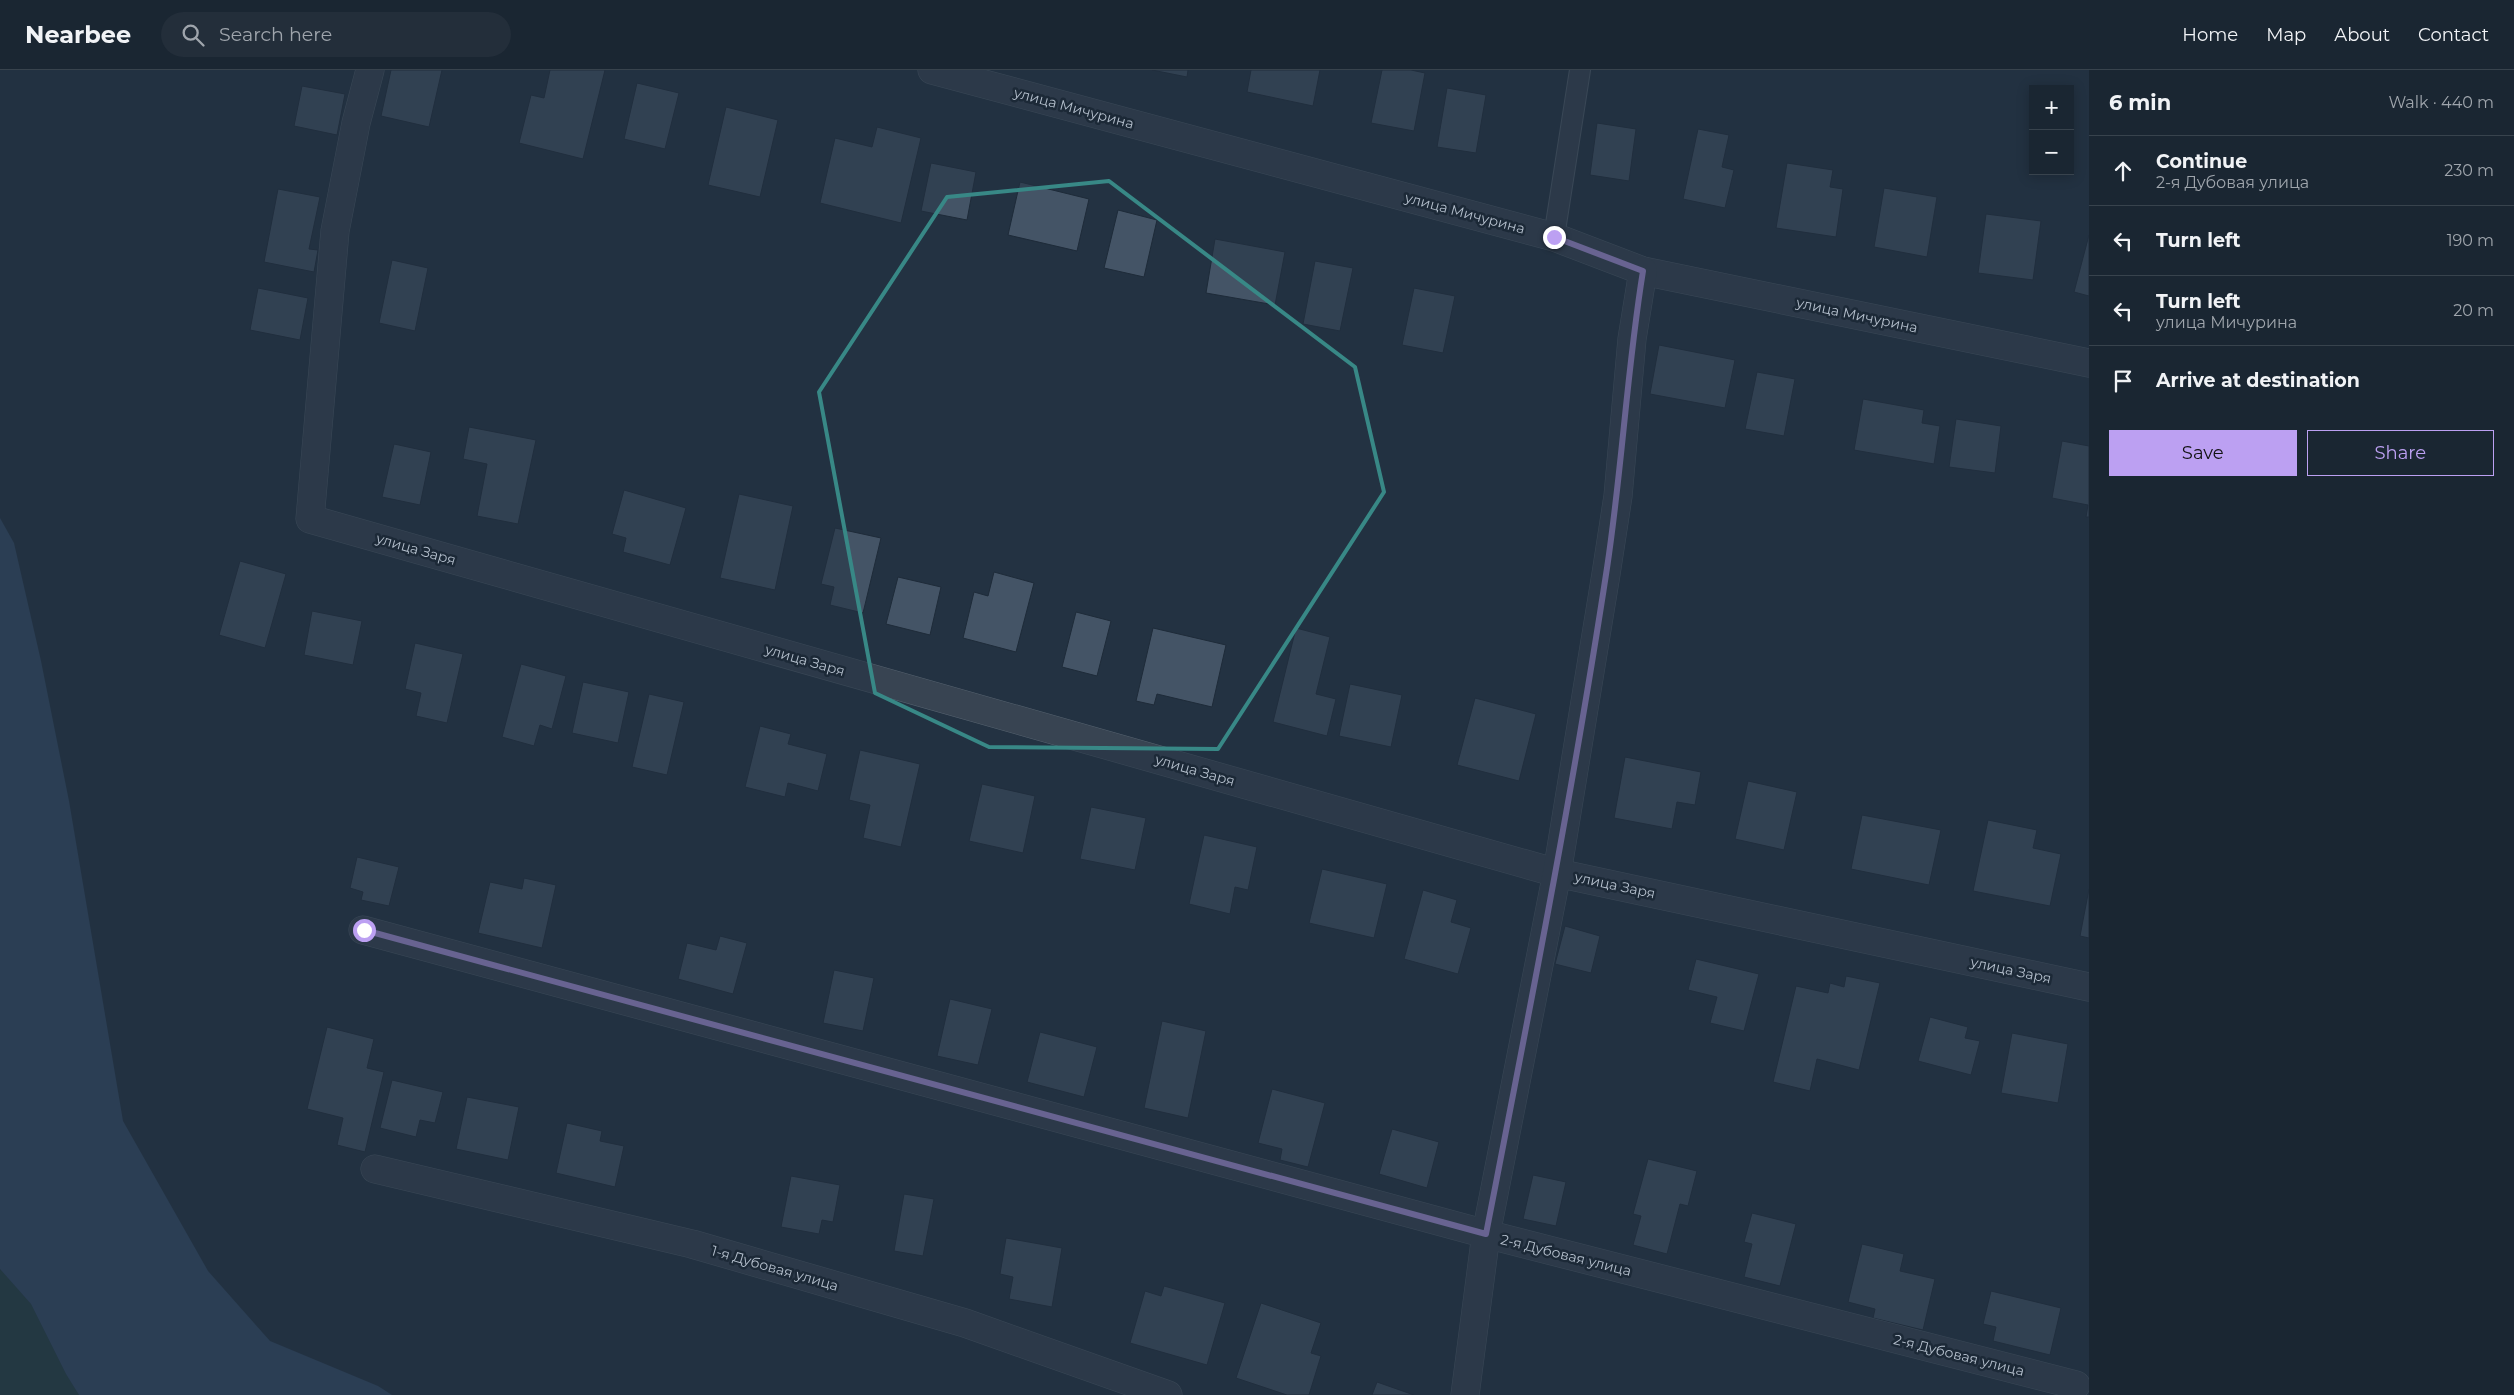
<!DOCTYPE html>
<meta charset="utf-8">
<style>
:root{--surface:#1a2632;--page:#232e3a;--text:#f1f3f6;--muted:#9fa5ac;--line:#38434d;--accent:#bca0f2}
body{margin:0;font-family:Montserrat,sans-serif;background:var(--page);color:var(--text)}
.controls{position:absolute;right:15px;top:15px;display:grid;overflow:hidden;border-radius:0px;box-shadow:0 2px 12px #0003}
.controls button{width:45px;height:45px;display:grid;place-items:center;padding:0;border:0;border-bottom:1px solid var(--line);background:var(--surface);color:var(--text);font:25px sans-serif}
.stop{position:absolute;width:15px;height:15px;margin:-11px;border:4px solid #bca0f2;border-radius:50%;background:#fff}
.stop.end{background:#bca0f2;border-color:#fff;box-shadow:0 1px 5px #0008}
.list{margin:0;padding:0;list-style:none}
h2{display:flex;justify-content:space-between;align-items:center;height:65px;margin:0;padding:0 20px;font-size:21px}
h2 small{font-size:16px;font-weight:400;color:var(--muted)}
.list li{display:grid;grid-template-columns:32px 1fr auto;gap:15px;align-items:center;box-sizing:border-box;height:70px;padding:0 20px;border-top:1px solid var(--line)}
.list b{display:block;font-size:19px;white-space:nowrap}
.list p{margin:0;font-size:16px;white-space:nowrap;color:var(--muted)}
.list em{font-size:16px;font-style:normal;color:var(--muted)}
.actions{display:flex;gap:10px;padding:15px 20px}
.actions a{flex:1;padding:11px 0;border:1px solid var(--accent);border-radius:0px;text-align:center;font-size:18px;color:var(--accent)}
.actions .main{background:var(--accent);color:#111}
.icon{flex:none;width:28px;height:28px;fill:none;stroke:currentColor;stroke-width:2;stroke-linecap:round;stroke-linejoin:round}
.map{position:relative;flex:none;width:2089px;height:1325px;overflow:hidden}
header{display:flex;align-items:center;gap:30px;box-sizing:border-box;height:70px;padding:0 25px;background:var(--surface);border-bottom:1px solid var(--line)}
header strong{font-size:24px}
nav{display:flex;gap:28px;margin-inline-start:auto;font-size:18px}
.search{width:350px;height:45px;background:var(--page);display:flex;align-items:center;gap:12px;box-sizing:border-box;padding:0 18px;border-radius:28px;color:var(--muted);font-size:19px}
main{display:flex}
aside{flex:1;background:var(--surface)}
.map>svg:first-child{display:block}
</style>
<header>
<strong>Nearbee</strong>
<div class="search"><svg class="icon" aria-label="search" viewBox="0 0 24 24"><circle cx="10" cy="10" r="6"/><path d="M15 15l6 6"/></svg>Search here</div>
<nav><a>Home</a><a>Map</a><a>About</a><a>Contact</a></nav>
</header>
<main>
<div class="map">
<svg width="2089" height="1325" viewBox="0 0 2089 1325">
<rect width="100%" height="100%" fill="#233242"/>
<polygon fill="#254143" points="0,1199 31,1234 66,1304 79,1325 0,1325"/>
<polygon fill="#354e6a" points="0,448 14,473 41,591 69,731 123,1051 208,1201 270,1271 378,1316 392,1325 79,1325 66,1304 31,1234 0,1199"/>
<g fill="#445466" stroke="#1e2b39">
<polygon points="391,0 442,0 429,57 381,46"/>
<polygon points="550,0 605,0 583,89 519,73 531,25 544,28"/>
<polygon points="1152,0 1188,0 1187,7"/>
<polygon points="1251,0 1320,0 1313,36 1247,22"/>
<polygon points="1382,0 1411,0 1425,3 1414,61 1371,53"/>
<polygon points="637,13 679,23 665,79 624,69"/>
<polygon points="302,16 345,24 337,65 294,56"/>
<polygon points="1447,18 1486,25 1476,83 1437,77"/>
<polygon points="726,37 778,50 760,127 708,115"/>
<polygon points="1597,53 1636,59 1629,111 1590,105"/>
<polygon points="877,57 921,68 901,153 820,133 835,68 872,77"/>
<polygon points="1698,59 1729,65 1722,97 1734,100 1725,138 1683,129"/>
<polygon points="931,93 976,102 967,150 921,141"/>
<polygon points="1787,93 1833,100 1830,117 1843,119 1836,167 1776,158"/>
<polygon points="1020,112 1089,129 1077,181 1008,165"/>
<polygon points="1884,118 1937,127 1927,187 1874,177"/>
<polygon points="278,119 320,127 309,179 318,180 314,202 264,192"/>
<polygon points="1118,140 1157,150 1144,207 1104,198"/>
<polygon points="1986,144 2041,151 2033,210 1978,203"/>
<polygon points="2089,165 2089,226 2074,222"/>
<polygon points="1215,169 1285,182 1275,235 1206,223"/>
<polygon points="392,190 428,198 415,261 379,253"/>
<polygon points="1315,191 1353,198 1340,261 1303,254"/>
<polygon points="258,218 308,228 300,270 250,260"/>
<polygon points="1414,218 1455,226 1443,283 1402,275"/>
<polygon points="1659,275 1735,290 1725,338 1650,324"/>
<polygon points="1757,302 1795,309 1784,366 1745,359"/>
<polygon points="1863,329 1924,340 1922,353 1940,356 1934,394 1854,380"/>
<polygon points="1956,349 2001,356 1995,403 1949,397"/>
<polygon points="469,357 536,370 518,454 477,446 487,394 463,389"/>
<polygon points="2062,371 2089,376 2089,447 2086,447 2088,435 2052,428"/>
<polygon points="394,374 431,382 420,435 382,427"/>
<polygon points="624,420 686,438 670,495 623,482 626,468 612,464"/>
<polygon points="739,424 793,436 775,520 720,508"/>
<polygon points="835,458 881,468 863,543 830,535 834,517 821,514"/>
<polygon points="240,491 286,504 265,578 219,565"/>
<polygon points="994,502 1034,513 1016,582 963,568 974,522 988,526"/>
<polygon points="898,507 941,517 930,565 886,554"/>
<polygon points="312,541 362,551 353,595 304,585"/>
<polygon points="1076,542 1111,551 1097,606 1062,597"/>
<polygon points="1153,558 1226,575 1212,637 1157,624 1154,635 1136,631"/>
<polygon points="1296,558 1330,567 1316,624 1336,629 1327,666 1273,652"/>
<polygon points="415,573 463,584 447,653 416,646 421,623 405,619"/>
<polygon points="521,594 566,606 552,659 540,655 534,676 502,667"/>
<polygon points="583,612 629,622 618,673 572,663"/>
<polygon points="1350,614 1402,625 1391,677 1339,666"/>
<polygon points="649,624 684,632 667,705 632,697"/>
<polygon points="1475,628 1536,644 1519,711 1457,695"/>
<polygon points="760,656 791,664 788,674 827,684 818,721 788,713 785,727 745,717"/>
<polygon points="860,680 920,694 901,777 863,768 870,735 849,730"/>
<polygon points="1625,687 1701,702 1695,735 1677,732 1672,759 1614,748"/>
<polygon points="1748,711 1797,722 1784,780 1735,769"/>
<polygon points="982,714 1035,726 1023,783 969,771"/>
<polygon points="1091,737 1146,748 1135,800 1080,789"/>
<polygon points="1862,745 1941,760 1929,815 1851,799"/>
<polygon points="1988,750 2037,760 2033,778 2061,784 2050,836 1973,821"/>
<polygon points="1204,765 1257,777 1248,820 1235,817 1230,844 1189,834"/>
<polygon points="357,787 399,797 389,836 361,830 363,822 350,818"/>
<polygon points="1322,799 1387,814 1374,868 1309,853"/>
<polygon points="524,808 556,815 542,878 478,863 490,812 522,819"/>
<polygon points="2089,819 2089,868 2080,866"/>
<polygon points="1423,820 1457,830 1451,852 1471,858 1458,904 1404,889"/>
<polygon points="1565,856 1600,866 1591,903 1555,894"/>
<polygon points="720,866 747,873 733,924 678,909 687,873 716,880"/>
<polygon points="1696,889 1759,904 1744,961 1710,953 1717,927 1688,920"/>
<polygon points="834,900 874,908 863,961 823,953"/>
<polygon points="1846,906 1880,913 1859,1000 1817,989 1810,1021 1773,1012 1796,916 1828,923 1830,913 1844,917"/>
<polygon points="950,929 992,939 978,995 937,986"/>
<polygon points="1930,947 1968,957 1965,968 1980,971 1971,1005 1918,991"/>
<polygon points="1162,951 1206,961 1188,1048 1144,1038"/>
<polygon points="327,957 374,969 367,998 384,1002 365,1082 337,1075 343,1048 307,1039"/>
<polygon points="1040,962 1097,977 1084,1027 1027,1012"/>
<polygon points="2012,963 2068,974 2058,1033 2001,1023"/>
<polygon points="392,1010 443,1022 435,1053 420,1050 416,1067 380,1058"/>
<polygon points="1272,1019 1325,1033 1308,1097 1280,1090 1282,1079 1258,1073"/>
<polygon points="467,1027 519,1037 508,1090 456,1079"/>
<polygon points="567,1053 602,1061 600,1071 624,1076 615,1117 556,1103"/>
<polygon points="1392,1059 1439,1072 1427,1118 1379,1104"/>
<polygon points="1648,1089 1697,1101 1688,1136 1680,1134 1667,1184 1633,1175 1641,1146 1633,1144"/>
<polygon points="1533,1105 1566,1112 1556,1156 1523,1149"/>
<polygon points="791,1106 840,1115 833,1152 822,1150 819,1164 781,1157"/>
<polygon points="904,1124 934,1129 923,1186 894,1181"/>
<polygon points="1752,1143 1796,1154 1780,1216 1744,1207 1752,1174 1744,1172"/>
<polygon points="1006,1168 1062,1178 1052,1237 1009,1229 1013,1207 1000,1204"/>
<polygon points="1862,1174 1904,1184 1900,1201 1935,1209 1923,1260 1873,1248 1875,1239 1848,1232"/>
<polygon points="1164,1216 1225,1233 1207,1295 1130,1273 1145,1221 1161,1226"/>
<polygon points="1991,1221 2061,1238 2050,1285 1993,1271 1996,1257 1983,1254"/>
<polygon points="1261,1233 1321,1253 1311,1283 1321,1286 1309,1325 1287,1325 1236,1308"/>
<polygon points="1377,1312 1414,1325 1372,1325"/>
</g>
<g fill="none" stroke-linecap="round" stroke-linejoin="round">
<defs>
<polyline id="service" points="1554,167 1580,0"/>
<g id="minor">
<polyline points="370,0 356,53 335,161 310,449 1557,803 2089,917"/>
<polyline points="932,0 1554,167 1643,201 2089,293"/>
<polyline points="363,860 1486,1164 2076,1315"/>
<polyline points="375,1099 692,1174 965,1253 1168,1325"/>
<polyline points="1465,1325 1486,1164 1557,803 1606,504 1618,426 1632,269 1643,201"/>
</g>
</defs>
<use href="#service" stroke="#55626f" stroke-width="22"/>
<use href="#minor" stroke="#55626f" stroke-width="29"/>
<use href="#service" stroke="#384452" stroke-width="20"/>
<use href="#minor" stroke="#384452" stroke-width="28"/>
</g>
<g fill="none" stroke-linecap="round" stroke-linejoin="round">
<path stroke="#bca0f2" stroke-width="6" d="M364,860L1486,1164C1529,943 1573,721 1607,498C1622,399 1627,299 1643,201L1554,167"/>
</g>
<path d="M0 0H2089V1325H0ZM1109,111L1355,297L1384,422L1218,679L989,677L875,623L819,322L947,127Z" fill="#233242" fill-opacity=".55" fill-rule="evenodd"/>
<path fill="none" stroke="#388886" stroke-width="4" stroke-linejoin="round" d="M1109,111L1355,297L1384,422L1218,679L989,677L875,623L819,322L947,127Z"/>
<g text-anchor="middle" stroke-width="5" stroke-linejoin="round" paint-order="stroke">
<g font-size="14" fill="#b4bfcc" stroke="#1c2937">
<text transform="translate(1074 38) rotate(15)" y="5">улица Мичурина</text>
<text transform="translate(1465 143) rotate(15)" y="5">улица Мичурина</text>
<text transform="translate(1857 245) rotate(12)" y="5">улица Мичурина</text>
<text transform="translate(416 479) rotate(16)" y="5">улица Заря</text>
<text transform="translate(805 590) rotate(16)" y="5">улица Заря</text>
<text transform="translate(1195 700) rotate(16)" y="5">улица Заря</text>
<text transform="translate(1615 815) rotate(12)" y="5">улица Заря</text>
<text transform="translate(2011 900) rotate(12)" y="5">улица Заря</text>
<text transform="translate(1566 1185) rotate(14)" y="5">2-я Дубовая улица</text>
<text transform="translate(775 1198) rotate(16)" y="5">1-я Дубовая улица</text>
<text transform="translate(1959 1285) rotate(14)" y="5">2-я Дубовая улица</text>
</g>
</g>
</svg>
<div class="controls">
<button>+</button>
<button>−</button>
</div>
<div class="stop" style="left:364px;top:860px"></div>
<div class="stop end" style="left:1554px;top:167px"></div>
</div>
<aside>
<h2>6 min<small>Walk · 440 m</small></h2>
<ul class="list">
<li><svg class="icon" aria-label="ahead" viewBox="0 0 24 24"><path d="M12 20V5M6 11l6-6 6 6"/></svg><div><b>Continue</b><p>2-я Дубовая улица</p></div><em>230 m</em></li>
<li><svg class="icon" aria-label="left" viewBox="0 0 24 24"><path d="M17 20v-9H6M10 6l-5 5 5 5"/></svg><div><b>Turn left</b></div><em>190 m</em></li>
<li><svg class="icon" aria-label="left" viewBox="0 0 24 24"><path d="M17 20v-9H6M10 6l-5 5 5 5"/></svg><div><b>Turn left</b><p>улица Мичурина</p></div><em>20 m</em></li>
<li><svg class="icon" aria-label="arrive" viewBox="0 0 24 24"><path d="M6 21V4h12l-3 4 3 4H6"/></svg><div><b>Arrive at destination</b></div></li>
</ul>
<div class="actions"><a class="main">Save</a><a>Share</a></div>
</aside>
</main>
